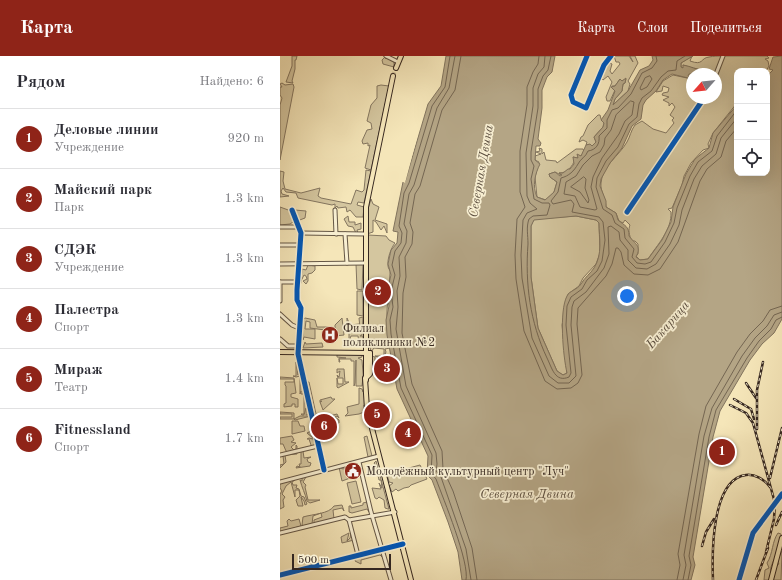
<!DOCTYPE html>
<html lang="ru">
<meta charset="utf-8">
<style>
:root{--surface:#fff;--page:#f7f7f7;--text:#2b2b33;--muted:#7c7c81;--line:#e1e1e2;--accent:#8f2418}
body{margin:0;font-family:"Old Standard TT",serif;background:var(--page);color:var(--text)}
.controls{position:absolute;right:12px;top:12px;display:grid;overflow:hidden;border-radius:8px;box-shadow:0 4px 16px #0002}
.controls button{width:36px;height:36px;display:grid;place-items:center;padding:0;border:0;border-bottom:1px solid var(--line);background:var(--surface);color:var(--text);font:20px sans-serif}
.compass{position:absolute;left:406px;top:12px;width:36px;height:36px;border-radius:50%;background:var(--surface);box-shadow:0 4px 16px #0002;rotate:243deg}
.scale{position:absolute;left:12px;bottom:10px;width:99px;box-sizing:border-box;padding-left:4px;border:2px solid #352720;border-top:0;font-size:11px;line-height:14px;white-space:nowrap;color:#352720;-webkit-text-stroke:3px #f8efd2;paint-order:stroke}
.you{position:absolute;left:347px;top:240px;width:14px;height:14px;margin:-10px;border:3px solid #fff;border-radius:50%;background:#1a73e8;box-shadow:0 0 0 6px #1a73e833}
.badge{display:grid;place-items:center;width:26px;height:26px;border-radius:50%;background:var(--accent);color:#fff;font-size:13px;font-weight:700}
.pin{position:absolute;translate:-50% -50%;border:2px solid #fff;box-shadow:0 1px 4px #0006}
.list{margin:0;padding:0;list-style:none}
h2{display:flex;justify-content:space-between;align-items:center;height:52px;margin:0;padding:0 16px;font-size:17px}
h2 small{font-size:13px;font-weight:400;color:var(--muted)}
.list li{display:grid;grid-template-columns:26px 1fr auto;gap:12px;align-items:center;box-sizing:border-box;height:60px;padding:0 16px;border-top:1px solid var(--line)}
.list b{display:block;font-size:15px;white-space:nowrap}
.list p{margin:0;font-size:13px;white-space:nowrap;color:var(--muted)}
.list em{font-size:13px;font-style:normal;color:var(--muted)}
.icon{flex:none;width:22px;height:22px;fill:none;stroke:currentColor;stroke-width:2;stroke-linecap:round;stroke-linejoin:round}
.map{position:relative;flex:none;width:502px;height:524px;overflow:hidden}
header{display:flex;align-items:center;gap:24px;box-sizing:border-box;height:56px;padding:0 20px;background:var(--accent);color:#fff}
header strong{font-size:19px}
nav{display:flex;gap:22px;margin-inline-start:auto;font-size:14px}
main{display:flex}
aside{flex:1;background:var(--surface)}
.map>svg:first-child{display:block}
</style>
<header>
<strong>Карта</strong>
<nav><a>Карта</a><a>Слои</a><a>Поделиться</a></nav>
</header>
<main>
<aside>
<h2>Рядом<small>Найдено: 6</small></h2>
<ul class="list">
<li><span class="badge">1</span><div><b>Деловые линии</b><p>Учреждение</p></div><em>920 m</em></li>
<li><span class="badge">2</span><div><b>Майский парк</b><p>Парк</p></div><em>1.3 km</em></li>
<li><span class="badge">3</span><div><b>СДЭК</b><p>Учреждение</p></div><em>1.3 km</em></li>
<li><span class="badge">4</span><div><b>Палестра</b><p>Спорт</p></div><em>1.3 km</em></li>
<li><span class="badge">5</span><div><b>Мираж</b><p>Театр</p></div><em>1.4 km</em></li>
<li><span class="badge">6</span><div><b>Fitnessland</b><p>Спорт</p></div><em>1.7 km</em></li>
</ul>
</aside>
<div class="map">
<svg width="502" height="524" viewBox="0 0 502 524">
<rect width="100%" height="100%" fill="#f5e6b9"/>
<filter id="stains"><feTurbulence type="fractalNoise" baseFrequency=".005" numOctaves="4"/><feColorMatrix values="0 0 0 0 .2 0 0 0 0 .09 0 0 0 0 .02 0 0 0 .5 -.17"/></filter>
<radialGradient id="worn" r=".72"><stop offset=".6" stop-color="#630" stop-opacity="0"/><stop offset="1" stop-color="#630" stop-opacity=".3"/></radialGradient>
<g fill="#d4c69f" stroke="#847660">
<polygon points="12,0 17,0 16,4 15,4 15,13 12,25 13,27 6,26 12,10"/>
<polygon points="334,0 349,0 353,6 350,0 355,0 358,7 348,25 350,28 348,35 333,49 335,43 342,35 343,28 345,27 346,23 342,25 340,23 335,30 332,30 335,34 330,45 327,45 326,41 332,26 328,20 323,24 321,22 324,14 330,7 332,8 330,15 332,18 340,8 339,6 336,6"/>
<path d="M412,0L410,5C424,10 420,2 429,1C434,0 438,0 442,0L438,10L443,0H487L489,2L485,3L488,5L489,10L486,15H457V47L433,77L428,88L429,92L423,94L411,107L404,120L402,129L392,152L388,153L391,156C392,174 377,189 368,203L360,204L356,200L358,198V188L355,185H352C349,179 348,174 350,169L345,164L343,167L339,165L336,157L326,151C326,143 320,135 321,127C322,110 339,100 347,86C350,81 351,74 355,69L362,65L373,73L386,77L394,67L392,64L394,62L390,59L395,51L392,47L389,50V47L383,44L389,41L382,39L383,37L388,36L389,32L383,30L382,35L376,36L383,25L393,19L412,23V42H436V18H426L424,14C416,14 410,11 403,9L404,12L401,11V7Z"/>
<polygon points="105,1 114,6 114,11 103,8 102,4"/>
<polygon points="2,27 5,29 13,28 14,31 0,104 0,49 2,42 0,39 0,31 2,31 0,28"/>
<polygon points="101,29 109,30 91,114 85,112 90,89 88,90 88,87 83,88 82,85 87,74 92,73 91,67 87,65 91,49 97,42 97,30"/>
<polygon points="318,59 320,59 321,63 324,67 323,71 314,81 316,86 311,91 310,89 306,89 307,86 303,84 299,86 301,81 303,80 308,69"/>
<path d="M259,92L262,93V98L264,96L266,104L276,105L277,107L296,93H303L304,95L301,100L297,99L299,101L297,102L293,101L295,104C292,110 288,117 279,117L281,119L275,116L269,118L270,121L277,126L274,136L266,144L257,141L255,121L259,106L255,104V100L261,98L256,96L260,95Z"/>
<polygon points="0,115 4,116 3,125 5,133 21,137 40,132 38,140 41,142 71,148 76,134 82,136 84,134 86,114 91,115 84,147 78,146 77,149 84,151 83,161 76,161 70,154 67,156 66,151 58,152 57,150 55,152 55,148 52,149 18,142 16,137 6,136 3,132 1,135 2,138 9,140 0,141"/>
<polygon points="91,143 93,148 99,151 95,164 107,168 107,177 104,170 101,174 96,166 93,164 93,176 87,178 88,153"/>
<polygon points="0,151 11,155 15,169 13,166 10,168 0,169"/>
<polygon points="15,154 26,155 25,162 17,165 13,156"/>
<polygon points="68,160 69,166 75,166 75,169 81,167 81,173 77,174 78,177 76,177 73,171 68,170 64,163"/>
<polygon points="296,160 316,164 319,167 320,197 316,208 303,222 299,230 288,238 282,269 287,317 283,319 277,315 258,272 251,221 251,170 254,163"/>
<path d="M88,179L106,180L109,184L115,187C111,192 107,203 108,210C108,213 111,214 110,218C108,243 104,267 110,292L105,293L106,296L102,305L105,307L92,308L91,300L95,301V305H100V302L95,300H102L104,298V293L94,292L91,296L90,291H88Z"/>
<polygon points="76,208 83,208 82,234 77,233"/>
<polygon points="28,209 35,210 35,214 32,217 28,218 28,225 26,228 23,225 27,223 26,220 24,219 21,225 22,213 26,214"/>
<polygon points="77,235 83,235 83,260 77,259"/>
<polygon points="83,261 82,279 80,280 83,280 83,286 79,287 78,280 71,280 69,285 69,273 67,272 67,262 70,269 79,268 80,272 79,262"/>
<polygon points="25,262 35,264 37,271 52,271 53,277 45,277 45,274 30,272 30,266 26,265 25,273 35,273 35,283 24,281 23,284 22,264"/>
<polygon points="62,262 64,279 55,280 55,269"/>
<polygon points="25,286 26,288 42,287 43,291 23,292"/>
<polygon points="57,298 82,298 82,301 78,302 82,304 84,330 83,321 82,330 76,330 76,304 75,327 74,330 74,305 71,305 71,303 59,303 60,306 59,306 59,302 66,302 57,301"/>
<polygon points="18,303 31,358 26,359 26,352 24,359 22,359 21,358 24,358 24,338 21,338 21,335 20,338 20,320 16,321 13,320 16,320 16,306 18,319"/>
<polygon points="57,313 64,313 65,326 69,326 58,332 57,331 57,322 58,328 63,328 63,322 58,322 57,319 59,321 60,315 57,317"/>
<polygon points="0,321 14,322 16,337 11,338 11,341 18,343 18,351 15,351 15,348 12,348 12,350 4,351 4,348 6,347 6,330 5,329 5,326 14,326 14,323 0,323"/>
<polygon points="27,326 29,326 36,358 35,359 33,358"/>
<polygon points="79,332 82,333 83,336 84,332 87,361 84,349 84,356 79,358 65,360 68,357 67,351 79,348"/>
<polygon points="51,341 52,343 55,343 43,354 40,346 42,345 40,346 40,344"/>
<polygon points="0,356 14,357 14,363 20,360 31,360 15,364 14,363 0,363 0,361 12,361 12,358 0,358"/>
<polygon points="57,358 59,362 57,360 55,361 59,364 59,367 47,370 46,368 41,369 42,366 37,367 37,366 50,363 47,364 48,368 49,366 57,365 55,363 51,364 54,361 46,363 46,361"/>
<polygon points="12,365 18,365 20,370 24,370 25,375 12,378"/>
<polygon points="31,375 33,376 36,387 34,390 29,391 31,389 29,383 27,383 29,382 33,383 33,382 27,377"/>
<polygon points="12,380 14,384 11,386 16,387 11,391 14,394 16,393 16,389 17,390 17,398 5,399 6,406 0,412 0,409 4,408 3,400 0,399 8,396 6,395 3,388 0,388 0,382"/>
<polygon points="87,380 92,400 88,401 84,381"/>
<polygon points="21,395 23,395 24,402 31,401 27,403 28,406 31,407 30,410 16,412 17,410 20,411 19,408 21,408"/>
<polygon points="96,405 109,453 108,453 105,452 104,444 99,441 97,443 95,442 92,432 101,433 99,427 102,432 101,424 99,424 96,410 94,407"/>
<polygon points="73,408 74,411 67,414 68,417 75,419 73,421 62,425 59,411 63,413"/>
<polygon points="140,409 147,423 131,429 129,431 124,432 118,435 116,433 112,436 109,430 113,427 109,426 107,418"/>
<path d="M26,421L23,426L26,429L25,431L28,444H40L30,447L27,445C25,437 22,432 20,424L22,425V422Z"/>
<polygon points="15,423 15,424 12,426 13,429 17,429 16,432 19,433 21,440 24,441 27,448 25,449 24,445 21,441 23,450 18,450 16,444 20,440 19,434 15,434 15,441 11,426 6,430 2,438 5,441 3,444 4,451 0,453 0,438 2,435 0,432 0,427"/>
<polygon points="76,425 81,446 72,448 67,427"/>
<polygon points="87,446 89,456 87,453 72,457 69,456 69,450 71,450 71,452 83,449 83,447"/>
<path d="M62,449L64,455L62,452L53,454L54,463L34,468V464L42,461L41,457L33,460L32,468L24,470L22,469L23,461C33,458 49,458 54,450Z"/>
<polygon points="9,463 11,465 19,463 21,470 0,476 0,472 8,470 7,465"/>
<polygon points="71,476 74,484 62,487 61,481 69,477 67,485 70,482"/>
<path d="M498,477L501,478C502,489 494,502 491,511C490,515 491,520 490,524H484L485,514L489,512L487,507C493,498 492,485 498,477Z"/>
<polygon points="99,495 102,496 102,501 100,499 81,504 81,508 75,505 76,501"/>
<polygon points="502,495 501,524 492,524 497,509 499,508 497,505"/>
</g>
<path fill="#b4a585" stroke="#81735d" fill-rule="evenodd" d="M166,0H275L272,16L267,21L262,34V52L258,83L261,87L260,90H256L255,104L260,108C255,118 252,130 257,141L265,144L274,136L277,126L270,121L269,118L275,116L280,120L282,119L279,117H283L288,113H290L294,108L293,101L298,102L297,98L301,100L306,89L310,88L312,90L316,86L314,81L323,71L324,67L321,64L328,54L335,35L331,31L335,30L340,23L342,25L346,22L345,27L343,28L342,35L335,43L333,49L348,35L360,14L369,10L373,4L372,0H413L401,7V11L403,12V9C410,10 417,14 424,14L426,18H409L408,20L412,23L392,18L383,24L376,35L366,44L363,49L361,63L352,70L342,92L330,107L321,123L320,130L326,145V151L336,157L338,164C345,170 349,170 349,180C355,188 362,190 356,201L360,204L368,203L382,184L391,166L393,151L406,118L415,103L429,92L433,77L457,49V117H487V20L493,14L489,13L493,1L502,0V263L494,277L482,288L470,304L440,355L433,381L413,501L415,509L411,524H182L178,496L168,466L152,424L147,419L148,400L117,333L107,279L106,264L109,250L107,235L111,219L108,208L111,194L117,187L118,176L113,175L123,126H125L148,48L161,30ZM296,160L316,164L319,167C319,182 323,198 314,212C310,218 305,221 301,228C297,234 289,235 287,240C279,255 283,300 287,317L283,319L277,315L258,272L251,221V170L254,164Z"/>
<polygon fill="#f5e6b9" points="137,78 138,78 125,127 121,125 124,124"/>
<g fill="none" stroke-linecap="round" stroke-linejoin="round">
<g stroke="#746652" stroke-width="1">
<path d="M170,0L165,31L152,50L129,127L124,137L119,170L122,177L121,187L115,195L112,209L115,219L111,235L113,251L110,264L111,278L121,332L152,399L151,417L156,423C163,442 190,507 186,524"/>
<polyline points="175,0 169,32 157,52 134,129 129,138 124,168 127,175 126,187 119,201 120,220 117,235 118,251 116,273 126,330 156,397 157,408 156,415 161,421 186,493 191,524"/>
<polyline points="181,0 175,34 162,54 140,130 135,138 130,167 133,176 132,188 125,201 126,221 123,237 122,277 132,328 162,395 163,413 173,435 192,492 197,524"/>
<polyline points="259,0 258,8 253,16 247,31 247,49 240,95 240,136 245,151 237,163 235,199 236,223 244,275 265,325 277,333 291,332 298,327 302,319 297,268 298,252 326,220 332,208 336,192 338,192 341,196 344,209 354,218 368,219 380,213 398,186 420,125 427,113 441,101 446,85 457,72"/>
<polyline points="265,0 264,11 258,18 253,32 253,50 246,97 247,140 250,147 257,153 247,157 243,164 241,199 242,222 252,282 269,320 278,327 289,327 296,320 291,269 292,251 294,245 306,236 324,212 329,198 328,171 331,170 339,176 340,184 348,194 348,204 356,212 367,213 376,208 390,188 399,169 402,154 414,123 422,110 436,98 441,82 457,62"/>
<path d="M271,0L268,14L263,20L258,33V52L251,96V104L254,110L251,123L254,143L262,147H269L270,149L267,159L253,160L249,163C246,171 248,179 248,188C245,228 250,266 267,302C272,312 275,327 289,321L291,317L286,269L287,250L291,241L302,233L307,224L317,215L322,205L325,184L323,166L319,161L292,156L294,148L291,144L273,148L271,145L278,136L281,122C289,120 294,115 298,108C300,103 306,101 308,95C316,94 320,88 319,80L327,72V64L332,54L338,52L351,38L362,17L372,12L377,5L376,0"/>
<polyline points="405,0 397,5 396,14 388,15 381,21 371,35 362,42 359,48 357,61 349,68 338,91 326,105 317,122 316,131 323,153 332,159 335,167 344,173 345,182 354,193 352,201 357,207 365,208 371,206 385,186 394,167 397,152 410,120 418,106 432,95 437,80 457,54"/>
<polygon points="370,20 372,23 367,31 361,34 360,32 365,22"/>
<polygon points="351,45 354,46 352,59 345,65 339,78 322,102 313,121 311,131 317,153 315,154 300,151 295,140 284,138 286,126 296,120 303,109 312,100 320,96 324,89 325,82 331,74 336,59"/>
<polygon points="304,121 306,123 305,132 309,144 308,147 300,136 291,131"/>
<polyline points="397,524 400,509 398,498 419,378 426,350 457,296 470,278 483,265 490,254 502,250"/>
<polyline points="403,524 406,509 404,499 424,380 432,352 462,300 475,282 487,270 494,259 502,256"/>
<polyline points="408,524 411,509 409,500 429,381 436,354 467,302 479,285 491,273 496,264 502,261"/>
</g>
<polyline stroke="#cfc09a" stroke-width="4" stroke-dasharray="4 2" stroke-linecap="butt" points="113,20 116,12"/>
<defs>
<g id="minor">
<polyline points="106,0 118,6"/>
<polyline points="307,0 291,39 293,46 306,52 324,9 331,0"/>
<polyline points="436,18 443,0"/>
<polyline points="12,154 21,177 17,234 17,244 21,252 18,298 44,414"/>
<polyline points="55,154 56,178"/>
<polyline points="347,156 424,42"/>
<polyline points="0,171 18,171"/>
<polyline points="21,177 85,178"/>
<polyline points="65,178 67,207"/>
<polyline points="0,189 20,189"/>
<polyline points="0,208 85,207"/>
<polyline points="0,226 19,226"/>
<polyline points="0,245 0,226"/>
<polyline points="0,258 12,269 19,272"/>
<polyline points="0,283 8,290 18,290"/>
<polyline points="0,399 38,390"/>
<polyline points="79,406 91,456 111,524"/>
<polyline points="0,426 99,400"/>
<polyline points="69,464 78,499"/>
<polyline points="0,477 65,461 69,464 115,456"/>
<polyline points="0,519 123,488"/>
<polyline points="459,524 473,477 502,438"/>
</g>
<g id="major">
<polyline points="116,12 121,0"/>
<polyline points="0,296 90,297"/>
<polyline points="87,321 90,318 90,297"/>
<polyline points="85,322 87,353 131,524"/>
<polyline points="86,324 86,151 113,20"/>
<polyline points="491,524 502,482"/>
</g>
</defs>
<use href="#minor" stroke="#655746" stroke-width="5"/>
<use href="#major" stroke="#352720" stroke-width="6"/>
<use href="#minor" stroke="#f8efd2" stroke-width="3"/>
<use href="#major" stroke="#f5e6b9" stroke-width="4"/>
<defs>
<g id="rail">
<polyline points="466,327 476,342"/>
<polyline points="454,343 471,353 474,363"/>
<polyline points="450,349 466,357 473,367 495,447 494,463 486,496"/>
<polyline points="477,373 477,334 483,306"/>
<polyline points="490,422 502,372"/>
<polyline points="496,469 502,456"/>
<polyline points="422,490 426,476 434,463"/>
<path d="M433,524C432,499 431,423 466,419C475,418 484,423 490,431"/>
<polyline points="476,524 488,492"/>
</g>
</defs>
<use href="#rail" stroke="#352720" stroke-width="2.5"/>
<use href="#rail" stroke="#f8efd2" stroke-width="1" stroke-dasharray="3" stroke-linecap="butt"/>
<defs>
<g id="cycleway">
<polyline points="307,0 291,39 293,46 306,52 324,9 331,0"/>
<polyline points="12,154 21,177 17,234 17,244 21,252 18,298 44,414"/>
<polyline points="347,156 424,42"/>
<polyline points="0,519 123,488"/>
<polyline points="459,524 473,477 502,438"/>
</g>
</defs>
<use href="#cycleway" stroke="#f8efd2" stroke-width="8"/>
<use href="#cycleway" stroke="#0057b8" stroke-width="5"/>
</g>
<defs>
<symbol id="hospital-disc" viewBox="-11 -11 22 22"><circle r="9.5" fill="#8f2418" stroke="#f8efd2"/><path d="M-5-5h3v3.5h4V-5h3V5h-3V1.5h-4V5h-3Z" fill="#fff"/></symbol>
<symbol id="civic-disc" viewBox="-11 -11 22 22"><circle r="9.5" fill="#8f2418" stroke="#f8efd2"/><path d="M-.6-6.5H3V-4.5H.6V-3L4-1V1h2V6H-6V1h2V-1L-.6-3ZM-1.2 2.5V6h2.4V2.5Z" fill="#fff"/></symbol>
</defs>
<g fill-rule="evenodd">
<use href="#hospital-disc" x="40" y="269" width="20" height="20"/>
<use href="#civic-disc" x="63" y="405" width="20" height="20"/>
</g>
<g text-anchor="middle" stroke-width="3.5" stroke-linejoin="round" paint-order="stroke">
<g font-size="12" fill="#352720" stroke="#f8efd2" text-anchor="start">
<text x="63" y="276">Филиал<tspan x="63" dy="14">поликлиники №2</tspan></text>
<text x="86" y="419">Молодёжный культурный центр "Луч"</text>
</g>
<g font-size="13" font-style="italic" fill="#5b4d3e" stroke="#f8efd2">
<text transform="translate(200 115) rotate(-80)" y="5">Северная Двина</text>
<text transform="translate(387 268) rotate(-49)" y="5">Бакарица</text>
<text x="247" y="442">Северная Двина</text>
</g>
</g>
<rect width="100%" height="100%" filter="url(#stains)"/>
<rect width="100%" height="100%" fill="url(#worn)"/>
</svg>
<div class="controls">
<button>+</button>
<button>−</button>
<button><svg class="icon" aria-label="locate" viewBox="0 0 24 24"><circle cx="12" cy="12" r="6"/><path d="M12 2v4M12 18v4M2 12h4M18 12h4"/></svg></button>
</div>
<svg class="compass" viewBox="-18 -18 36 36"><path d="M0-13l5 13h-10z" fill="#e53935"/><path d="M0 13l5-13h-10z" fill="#7c7c81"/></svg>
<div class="scale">500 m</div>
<div class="you"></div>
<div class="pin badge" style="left:442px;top:396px">1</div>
<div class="pin badge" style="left:98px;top:236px">2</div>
<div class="pin badge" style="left:107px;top:313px">3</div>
<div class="pin badge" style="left:128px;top:378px">4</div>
<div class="pin badge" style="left:97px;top:359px">5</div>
<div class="pin badge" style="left:44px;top:371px">6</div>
</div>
</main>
